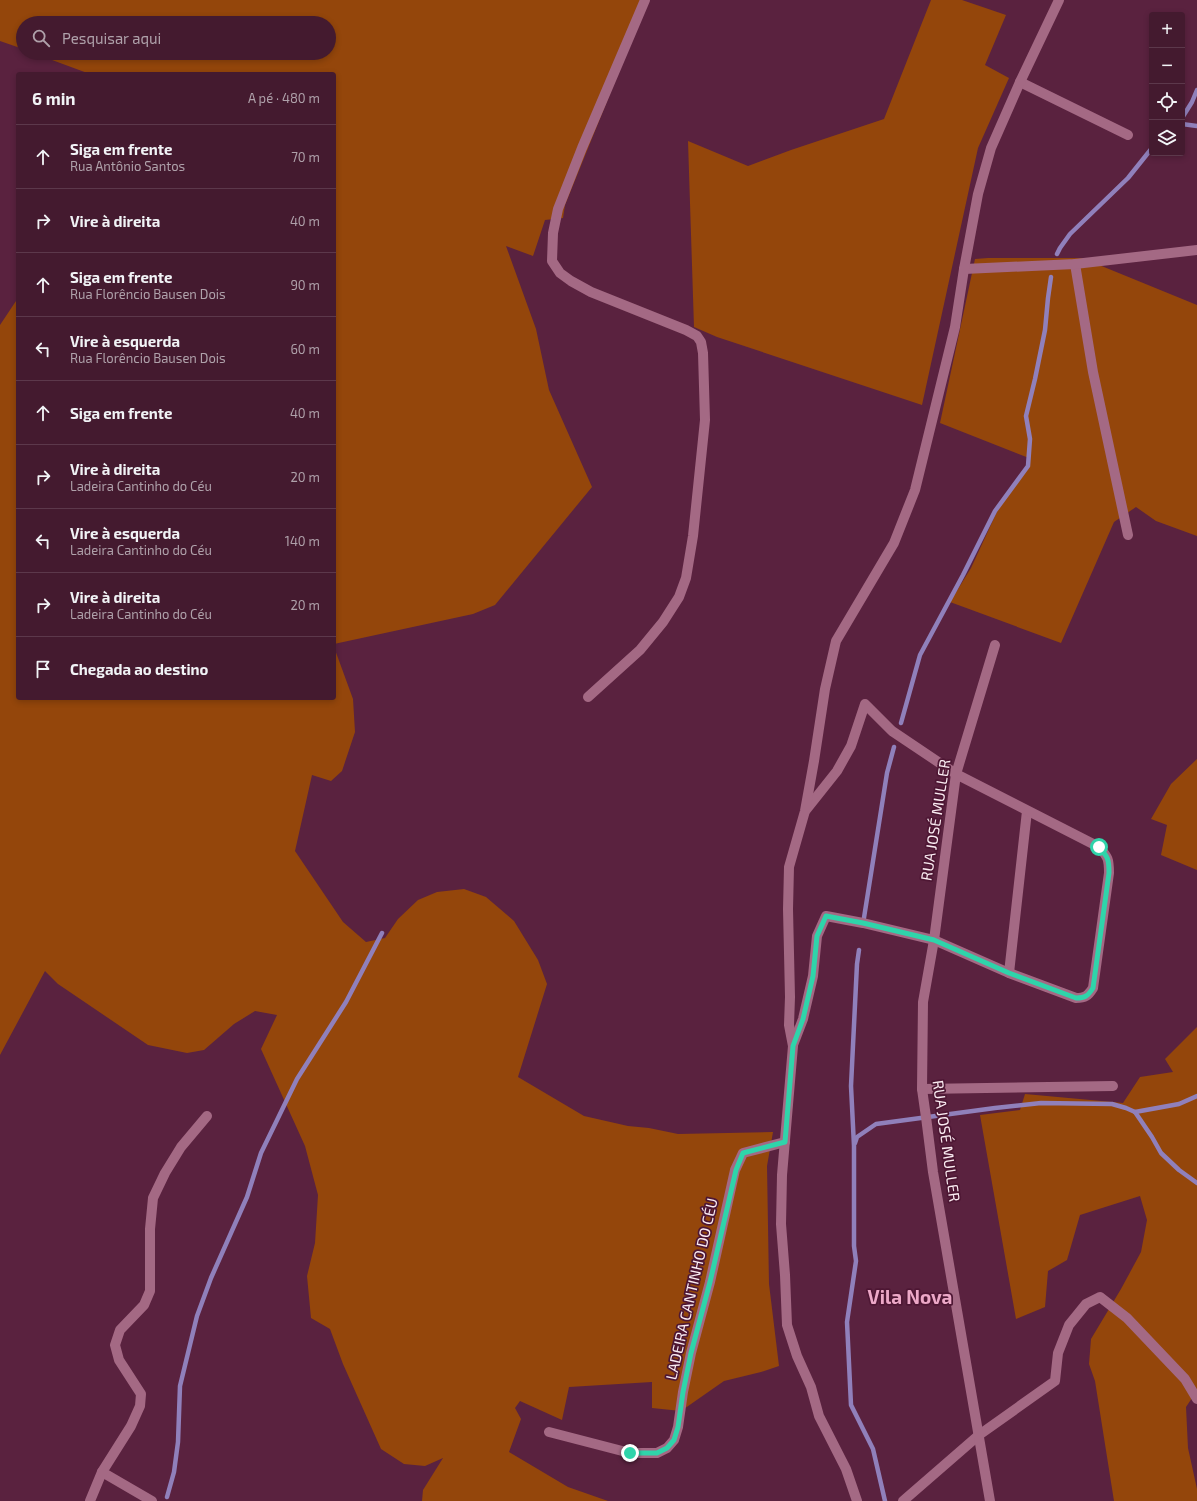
<!DOCTYPE html>
<html lang="pt">
<meta charset="utf-8">
<style>
:root{--surface:#441a2f;--page:#4b2337;--text:#f1f3f6;--muted:#afa1aa;--line:#5c384b}
body{margin:0;font-family:"Exo 2",sans-serif;background:var(--page);color:var(--text)}
.controls{position:absolute;right:12px;top:12px;display:grid;overflow:hidden;border-radius:4px;box-shadow:0 2px 6px #0003}
.controls button{width:36px;height:36px;display:grid;place-items:center;padding:0;border:0;border-bottom:1px solid var(--line);background:var(--surface);color:var(--text);font:20px sans-serif}
.stop{position:absolute;width:12px;height:12px;margin:-9px;border:3px solid #2fd4aa;border-radius:50%;background:#fff}
.stop.end{background:#2fd4aa;border-color:#fff;box-shadow:0 1px 4px #0008}
.list{margin:0;padding:0;list-style:none}
h2{display:flex;justify-content:space-between;align-items:center;height:52px;margin:0;padding:0 16px;font-size:17px}
h2 small{font-size:13px;font-weight:400;color:var(--muted)}
.list li{display:grid;grid-template-columns:26px 1fr auto;gap:12px;align-items:center;box-sizing:border-box;height:64px;padding:0 16px;border-top:1px solid var(--line)}
.list b{display:block;font-size:15px;white-space:nowrap}
.list p{margin:0;font-size:13px;white-space:nowrap;color:var(--muted)}
.list em{font-size:13px;font-style:normal;color:var(--muted)}
.icon{flex:none;width:22px;height:22px;fill:none;stroke:currentColor;stroke-width:2;stroke-linecap:round;stroke-linejoin:round}
.map{position:relative;flex:none;width:1197px;height:1501px;overflow:hidden}
.search{position:absolute;background:var(--surface);box-shadow:0 2px 6px #0003;left:16px;top:16px;width:320px;height:44px;display:flex;align-items:center;gap:10px;box-sizing:border-box;padding:0 14px;border-radius:22px;color:var(--muted);font-size:15px}
.panel{position:absolute;background:var(--surface);box-shadow:0 2px 6px #0003;left:16px;top:72px;width:320px;height:628px;border-radius:4px}
.map>svg:first-child{display:block}
</style>
<div class="map">
<svg width="1197" height="1501" viewBox="0 0 1197 1501">
<rect width="100%" height="100%" fill="#5a223f"/>
<g fill="#94460b">
<polygon points="0,0 648,0 565,205 563,218 545,220 533,256 506,246 536,329 549,390 592,487 495,605 473,614 334,644 334,74 90,74 33,53 329,53 329,23 23,23 23,49 0,41"/>
<polygon points="931,0 962,0 1006,15 985,65 1009,78 978,148 922,405 717,337 694,327 688,141 748,166 791,150 884,119"/>
<polygon points="988,258 1082,258 1197,305 1197,536 1156,521 1136,507 1114,522 1061,643 950,602 971,568 1001,503 1024,474 1029,458 940,423 975,259"/>
<polygon points="18,298 18,698 334,698 334,647 353,699 355,732 342,771 331,781 312,775 295,851 343,922 366,942 385,938 398,919 418,900 437,892 464,889 486,897 514,921 538,960 547,984 518,1077 584,1116 628,1126 649,1128 678,1134 773,1132 767,1166 769,1284 779,1366 761,1372 724,1381 681,1411 652,1408 652,1382 569,1387 562,1420 520,1401 515,1408 521,1419 509,1452 568,1487 608,1501 422,1501 423,1490 443,1458 425,1466 404,1464 381,1449 343,1364 330,1329 311,1318 307,1276 315,1243 318,1195 305,1146 261,1049 277,1015 255,1011 234,1024 204,1050 187,1053 148,1045 58,984 45,971 0,1055 0,325"/>
<polygon points="1197,759 1197,870 1161,855 1167,825 1151,819 1171,784"/>
<polygon points="1197,1027 1197,1394 1194,1395 1186,1407 1188,1448 1197,1489 1197,1501 1114,1501 1095,1381 1089,1364 1091,1339 1121,1289 1141,1252 1147,1220 1140,1196 1080,1215 1067,1260 1048,1271 1045,1307 1016,1319 980,1115 1020,1110 1025,1094 1123,1103 1140,1077 1173,1072 1165,1059"/>
</g>
<g fill="none" stroke-linecap="round" stroke-linejoin="round">
<g stroke="#9080bb" stroke-width="4.5">
<polyline points="1182,118 1192,102 1197,90"/>
<polyline points="1182,124 1197,126"/>
<polyline points="1057,254 1060,248 1070,234 1128,178 1152,148"/>
<polyline points="901,723 920,655 963,575 995,511 1028,466 1030,439 1026,416 1035,379 1045,330 1048,298 1051,277"/>
<polyline points="863,924 887,773 894,747"/>
<polyline points="859,950 857,964 851,1086 854,1146 854,1246 856,1261 847,1322 851,1405 873,1449 885,1501"/>
<polyline points="1135,1112 1179,1104 1197,1096"/>
<polyline points="855,1143 857,1137 876,1124 995,1108 1041,1103 1112,1104 1126,1108 1135,1112 1152,1137 1161,1153 1179,1170 1197,1183"/>
<polyline points="167,1497 174,1472 178,1442 180,1386 197,1316 211,1278 247,1197 261,1153 297,1079 346,1002 382,933"/>
</g>
<g stroke="#a46984" stroke-width="10">
<polyline points="1020,82 1128,135"/>
<polyline points="1075,264 1093,372 1128,535"/>
<polyline points="964,269 1075,264 1197,250"/>
<polyline points="588,697 640,650 663,622 679,597 686,578 693,536 705,420 703,353 701,342 697,336 686,330 591,292 571,281 560,273 552,261 553,233 558,209 582,148 645,0"/>
<polyline points="1009,973 1027,811"/>
<path d="M793,1045L803,1019L813,976L817,936L826,916L863,923L934,940L1009,973L1076,998C1085,998 1088,996 1093,988L1109,873C1109,859 1108,857 1099,847L956,774L892,731L865,704L851,746L837,771L806,810"/>
<polyline points="922,1089 1113,1086"/>
<polyline points="549,1432 630,1453 657,1453 667,1448 674,1440 678,1427 683,1392 691,1353 710,1282 735,1170 743,1153 785,1142"/>
<polyline points="102,1472 152,1501"/>
<polyline points="90,1501 102,1472 131,1426 140,1406 141,1394 119,1360 115,1345 120,1330 144,1305 150,1291 150,1229 153,1198 165,1173 181,1147 207,1116"/>
<polyline points="857,1501 846,1469 819,1416 811,1387 797,1356 787,1325 785,1275 781,1224 782,1175 793,1046 789,1025 790,997 788,909 789,867 805,811 814,761 825,689 836,641 894,543 915,490 955,327 964,269 978,194 991,148 1020,82 1059,0"/>
<polyline points="903,1501 979,1435 1055,1381 1058,1353 1069,1325 1086,1304 1100,1297 1127,1318 1185,1379 1197,1399"/>
<polyline points="990,1501 933,1172 926,1117 922,1089 923,1002 934,940 956,774 995,645"/>
</g>
</g>
<g fill="none" stroke-linecap="round" stroke-linejoin="round">
<path stroke="#2fd4aa" stroke-width="5" d="M630,1453H657L667,1448L674,1440L678,1427L683,1392L691,1353L710,1282L736,1170L743,1153L785,1142L793,1046L803,1019L813,976L817,936L826,916L863,923L934,940L1009,973L1076,998C1085,998 1088,996 1093,988L1109,873C1109,859 1108,857 1099,847"/>
</g>
<g text-anchor="middle" stroke-width="3.5" stroke-linejoin="round" paint-order="stroke">
<g font-size="15" fill="#fbecf2" stroke="#4e1734">
<text transform="translate(936 820) rotate(-81)" y="5">RUA JOSÉ MULLER</text>
<text transform="translate(946 1141) rotate(82)" y="5">RUA JOSÉ MULLER</text>
<text transform="translate(692 1289) rotate(-77)" y="5">LADEIRA CANTINHO DO CÉU</text>
</g>
<g font-size="19" font-weight="bold" fill="#eca8c7" stroke="#4e1734">
<text x="910" y="1304">Vila Nova</text>
</g>
</g>
</svg>
<div class="controls">
<button>+</button>
<button>−</button>
<button><svg class="icon" aria-label="locate" viewBox="0 0 24 24"><circle cx="12" cy="12" r="6"/><path d="M12 2v4M12 18v4M2 12h4M18 12h4"/></svg></button>
<button><svg class="icon" aria-label="layers" viewBox="0 0 24 24"><path d="M12 4l9 5-9 5-9-5zM3 14l9 5 9-5"/></svg></button>
</div>
<div class="stop" style="left:1099px;top:847px"></div>
<div class="stop end" style="left:630px;top:1453px"></div>
<div class="search"><svg class="icon" aria-label="search" viewBox="0 0 24 24"><circle cx="10" cy="10" r="6"/><path d="M15 15l6 6"/></svg>Pesquisar aqui</div>
<section class="panel">
<h2>6 min<small>A pé · 480 m</small></h2>
<ul class="list">
<li><svg class="icon" aria-label="ahead" viewBox="0 0 24 24"><path d="M12 20V5M6 11l6-6 6 6"/></svg><div><b>Siga em frente</b><p>Rua Antônio Santos</p></div><em>70 m</em></li>
<li><svg class="icon" aria-label="right" viewBox="0 0 24 24"><path d="M7 20v-9h11M14 6l5 5-5 5"/></svg><div><b>Vire à direita</b></div><em>40 m</em></li>
<li><svg class="icon" aria-label="ahead" viewBox="0 0 24 24"><path d="M12 20V5M6 11l6-6 6 6"/></svg><div><b>Siga em frente</b><p>Rua Florêncio Bausen Dois</p></div><em>90 m</em></li>
<li><svg class="icon" aria-label="left" viewBox="0 0 24 24"><path d="M17 20v-9H6M10 6l-5 5 5 5"/></svg><div><b>Vire à esquerda</b><p>Rua Florêncio Bausen Dois</p></div><em>60 m</em></li>
<li><svg class="icon" aria-label="ahead" viewBox="0 0 24 24"><path d="M12 20V5M6 11l6-6 6 6"/></svg><div><b>Siga em frente</b></div><em>40 m</em></li>
<li><svg class="icon" aria-label="right" viewBox="0 0 24 24"><path d="M7 20v-9h11M14 6l5 5-5 5"/></svg><div><b>Vire à direita</b><p>Ladeira Cantinho do Céu</p></div><em>20 m</em></li>
<li><svg class="icon" aria-label="left" viewBox="0 0 24 24"><path d="M17 20v-9H6M10 6l-5 5 5 5"/></svg><div><b>Vire à esquerda</b><p>Ladeira Cantinho do Céu</p></div><em>140 m</em></li>
<li><svg class="icon" aria-label="right" viewBox="0 0 24 24"><path d="M7 20v-9h11M14 6l5 5-5 5"/></svg><div><b>Vire à direita</b><p>Ladeira Cantinho do Céu</p></div><em>20 m</em></li>
<li><svg class="icon" aria-label="arrive" viewBox="0 0 24 24"><path d="M6 21V4h12l-3 4 3 4H6"/></svg><div><b>Chegada ao destino</b></div></li>
</ul>
</section>
</div>
